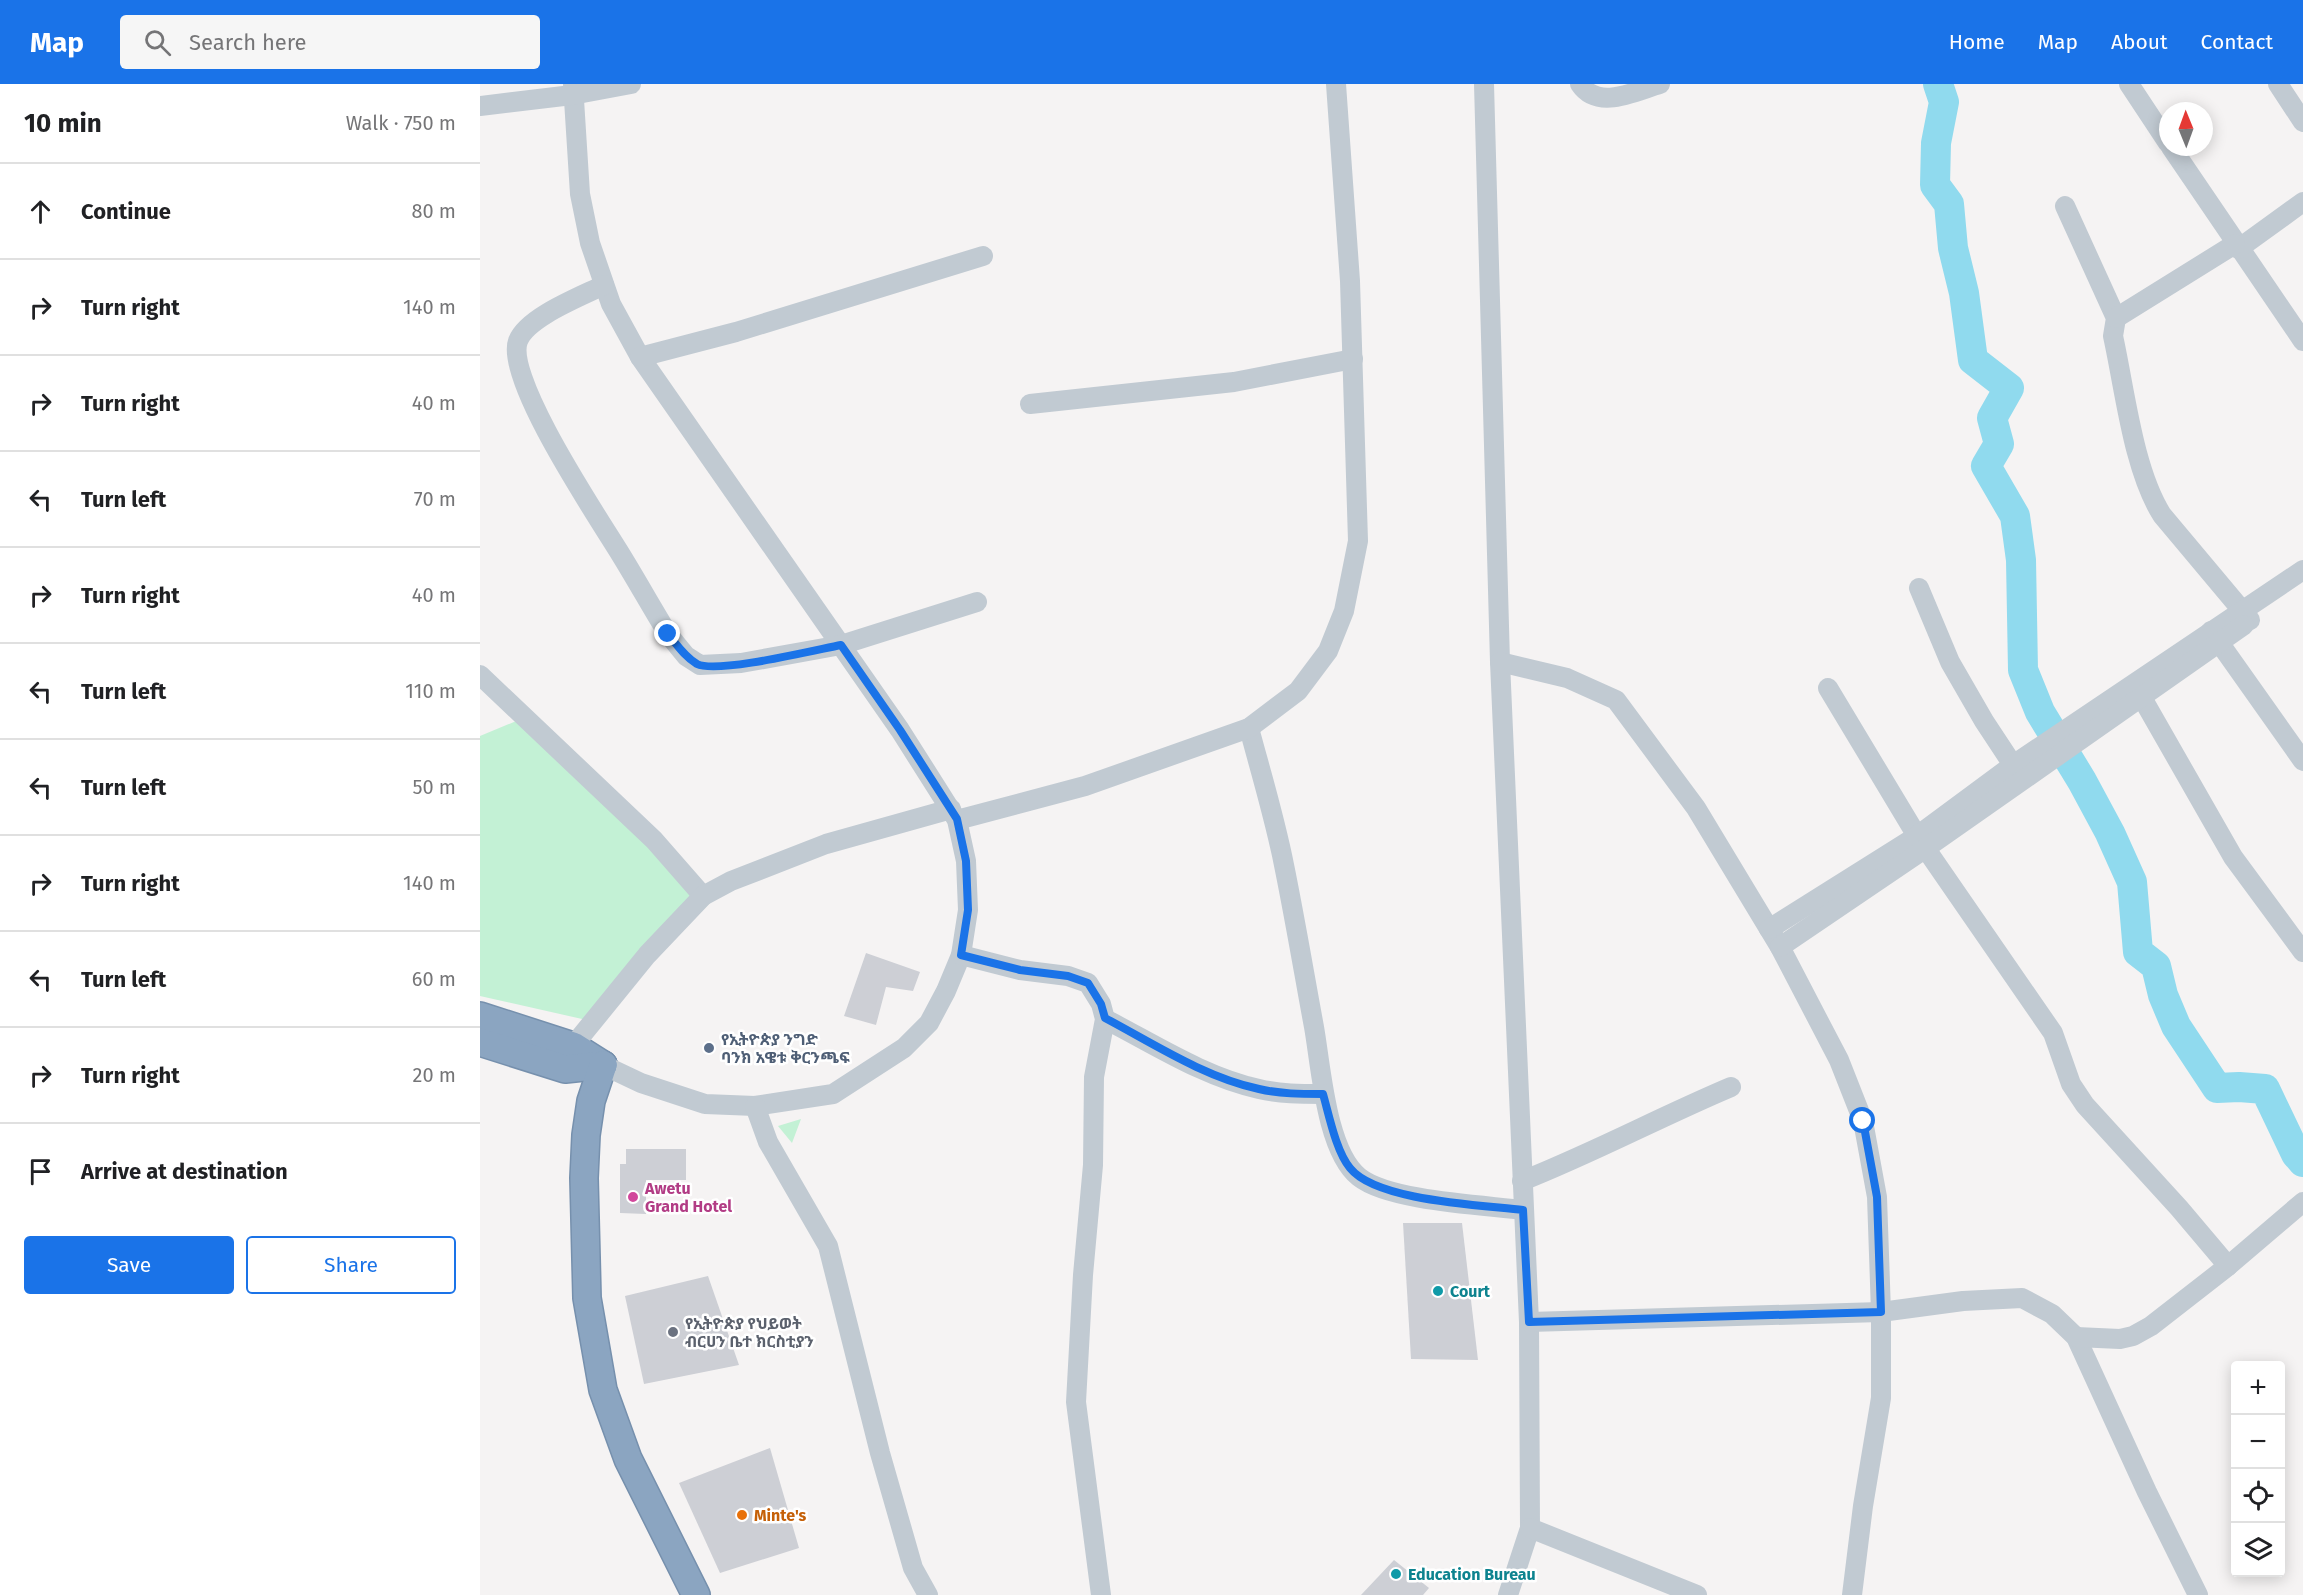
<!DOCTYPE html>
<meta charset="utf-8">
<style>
:root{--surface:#fff;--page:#f6f6f6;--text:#202124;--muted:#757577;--line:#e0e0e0;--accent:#1a73e8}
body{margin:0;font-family:"Fira Sans","Noto Sans Ethiopic",sans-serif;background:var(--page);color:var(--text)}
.controls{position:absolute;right:18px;bottom:18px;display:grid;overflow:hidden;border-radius:6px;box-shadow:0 3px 15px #0003}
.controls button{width:54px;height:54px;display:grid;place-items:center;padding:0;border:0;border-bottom:2px solid var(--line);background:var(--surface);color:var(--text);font:30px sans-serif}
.compass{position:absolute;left:1679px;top:18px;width:54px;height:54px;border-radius:50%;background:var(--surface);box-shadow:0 3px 15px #0003;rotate:359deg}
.stop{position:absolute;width:18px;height:18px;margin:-14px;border:4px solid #1a73e8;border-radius:50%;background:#fff}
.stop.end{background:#1a73e8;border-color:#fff;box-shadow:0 2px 6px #0008}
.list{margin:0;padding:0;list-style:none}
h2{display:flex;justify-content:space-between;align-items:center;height:78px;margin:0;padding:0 24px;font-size:26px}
h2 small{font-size:20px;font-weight:400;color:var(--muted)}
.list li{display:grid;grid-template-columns:39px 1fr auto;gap:18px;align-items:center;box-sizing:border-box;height:96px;padding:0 24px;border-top:2px solid var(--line)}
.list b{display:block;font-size:22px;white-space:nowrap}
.list em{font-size:20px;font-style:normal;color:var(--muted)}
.actions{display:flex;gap:12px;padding:18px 24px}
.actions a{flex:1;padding:14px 0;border:2px solid var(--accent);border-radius:6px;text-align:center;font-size:21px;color:var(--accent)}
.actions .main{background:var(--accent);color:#fff}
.icon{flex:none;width:33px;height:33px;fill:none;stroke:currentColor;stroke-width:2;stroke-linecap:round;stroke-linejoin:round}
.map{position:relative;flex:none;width:1823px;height:1511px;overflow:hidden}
header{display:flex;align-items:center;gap:36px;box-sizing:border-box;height:84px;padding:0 30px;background:var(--accent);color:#fff}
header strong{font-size:28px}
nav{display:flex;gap:33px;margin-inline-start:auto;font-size:21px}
.search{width:420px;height:54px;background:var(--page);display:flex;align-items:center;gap:15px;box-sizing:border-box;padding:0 21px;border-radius:6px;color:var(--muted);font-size:22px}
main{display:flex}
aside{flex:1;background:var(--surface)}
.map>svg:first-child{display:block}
</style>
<header>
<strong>Map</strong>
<div class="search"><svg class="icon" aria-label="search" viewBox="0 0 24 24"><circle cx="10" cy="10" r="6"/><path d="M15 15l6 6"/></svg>Search here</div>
<nav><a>Home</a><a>Map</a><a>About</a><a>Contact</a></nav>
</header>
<main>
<aside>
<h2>10 min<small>Walk · 750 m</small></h2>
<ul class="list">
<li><svg class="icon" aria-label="ahead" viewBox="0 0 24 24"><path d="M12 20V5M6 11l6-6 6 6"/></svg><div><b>Continue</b></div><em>80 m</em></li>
<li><svg class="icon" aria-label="right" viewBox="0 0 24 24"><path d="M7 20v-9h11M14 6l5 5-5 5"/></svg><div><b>Turn right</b></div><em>140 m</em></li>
<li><svg class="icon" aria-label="right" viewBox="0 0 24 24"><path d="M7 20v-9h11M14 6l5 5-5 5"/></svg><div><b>Turn right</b></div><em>40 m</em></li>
<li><svg class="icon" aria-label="left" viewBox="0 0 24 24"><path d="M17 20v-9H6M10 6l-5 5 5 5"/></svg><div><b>Turn left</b></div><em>70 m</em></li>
<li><svg class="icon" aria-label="right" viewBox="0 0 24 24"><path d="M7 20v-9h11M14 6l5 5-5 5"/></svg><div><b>Turn right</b></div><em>40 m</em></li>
<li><svg class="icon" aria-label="left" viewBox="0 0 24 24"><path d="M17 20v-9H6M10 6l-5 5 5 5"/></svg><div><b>Turn left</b></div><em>110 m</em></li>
<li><svg class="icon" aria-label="left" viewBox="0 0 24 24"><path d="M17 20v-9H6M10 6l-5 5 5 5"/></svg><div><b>Turn left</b></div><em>50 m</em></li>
<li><svg class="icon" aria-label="right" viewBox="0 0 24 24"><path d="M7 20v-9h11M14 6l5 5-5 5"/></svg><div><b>Turn right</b></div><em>140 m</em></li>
<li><svg class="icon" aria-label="left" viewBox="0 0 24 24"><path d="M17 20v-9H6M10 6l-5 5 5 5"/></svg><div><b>Turn left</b></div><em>60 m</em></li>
<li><svg class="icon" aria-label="right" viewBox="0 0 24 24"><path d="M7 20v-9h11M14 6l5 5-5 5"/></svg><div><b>Turn right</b></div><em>20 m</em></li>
<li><svg class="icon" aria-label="arrive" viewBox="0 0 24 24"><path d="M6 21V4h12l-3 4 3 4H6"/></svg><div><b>Arrive at destination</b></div></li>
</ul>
<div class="actions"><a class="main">Save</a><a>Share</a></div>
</aside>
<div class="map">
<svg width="1823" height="1511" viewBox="0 0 1823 1511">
<rect width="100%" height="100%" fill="#f5f3f3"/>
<g fill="#c3f1d5">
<polygon points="53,630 237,812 111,937 0,912 0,652"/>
<polygon points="321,1035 312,1059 298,1042"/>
</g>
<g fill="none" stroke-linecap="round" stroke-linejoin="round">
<polyline stroke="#90daee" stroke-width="30" points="1458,0 1464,18 1456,59 1455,101 1469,120 1473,164 1484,209 1493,276 1529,304 1512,334 1519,360 1506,382 1535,432 1541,476 1543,586 1560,628 1602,697 1630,749 1652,798 1658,868 1676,882 1683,911 1696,942 1737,1004 1759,1003 1785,1005 1816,1070 1823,1078"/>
</g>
<g fill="#cdcfd5">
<polygon points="386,869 440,888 433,907 406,903 396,941 364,932"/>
<polygon points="146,1065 206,1065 206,1096 166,1096 166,1130 140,1129 140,1080 146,1080"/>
<polygon points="923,1139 982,1139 998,1276 931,1275"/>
<polygon points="228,1192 259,1281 164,1300 145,1212"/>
<polygon points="290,1364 319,1464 240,1489 199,1399"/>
<polygon points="914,1476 949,1504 943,1511 881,1511"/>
</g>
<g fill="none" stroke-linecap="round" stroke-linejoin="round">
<defs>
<g id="highway">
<polyline points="0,932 93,962 123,981"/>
<polyline points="0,958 85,985 123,981"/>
<polyline points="123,981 111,1017 106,1051 104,1094 107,1214 123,1306 148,1375 216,1511"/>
</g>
</defs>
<use href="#highway" stroke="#7690ad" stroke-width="30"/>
<g stroke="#c1cad2" stroke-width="20">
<polyline points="93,0 100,110 110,159 131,220 160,273 420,646 477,736 486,777 488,826 481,871 466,907 449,939 424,964 353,1010 275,1022 225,1020 161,999 123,981"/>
<polyline points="1004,0 1020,578 1049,1238 1050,1444 1028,1511"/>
<path d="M1100,0C1118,27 1156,7 1180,0"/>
<polyline points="1649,0 1688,59"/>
<polyline points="1798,0 1823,38"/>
<polyline points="0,22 92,11 151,0"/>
<polyline points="1691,63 1823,257"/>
<path d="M1585,122L1636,234L1633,252C1645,306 1653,385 1682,431L1770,536"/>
<polyline points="1758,165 1823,118"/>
<path d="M124,201C102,212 47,233 38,257C24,294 119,435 141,471C157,497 172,524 188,550L206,572L220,581L261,579L361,561L497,518"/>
<polyline points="1636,234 1755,160"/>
<polyline points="160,273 256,248 503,172"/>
<polyline points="550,320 754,298 873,275"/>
<polyline points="1439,504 1470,578 1504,637 1533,681"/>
<polyline points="1731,547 1823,677"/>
<polyline points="1020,578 1087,594 1136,616 1216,724 1300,863 1359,976 1383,1037 1397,1113 1401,1228 1401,1314 1383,1422 1372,1511"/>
<polyline points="0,591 174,756 223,812"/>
<polyline points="1653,603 1661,612 1753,773 1823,868"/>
<polyline points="1348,604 1437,752 1573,949 1591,1000 1605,1021 1699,1124 1748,1182"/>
<path d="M769,644C781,689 795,735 804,781C815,835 824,889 834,943C841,982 846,1067 879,1093C909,1117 1003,1121 1043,1126"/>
<polyline points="477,736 605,702 769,644 818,607 848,567 864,527 878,457 870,197 856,0"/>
<polyline points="1289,845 1437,752 1533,681 1823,486"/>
<polyline points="1300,863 1446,764 1764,541"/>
<polyline points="481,871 540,886 588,892 608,899 621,920 625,935 614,993 613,1081 603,1191 596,1318 621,1511"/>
<path d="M625,935C674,960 724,993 779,1005C800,1010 821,1010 843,1010"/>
<polyline points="93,962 167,871 223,812 251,797 346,760 471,725"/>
<polyline points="275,1022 288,1058 348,1162 400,1369 433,1484 448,1511"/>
<path d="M1042,1097C1113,1069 1180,1033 1251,1003"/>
<polyline points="1049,1238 1401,1228 1483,1217 1542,1214 1572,1230 1596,1253 1667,1408 1718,1511"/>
<polyline points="1596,1253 1640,1255 1653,1252 1671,1242 1748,1182 1823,1118"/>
<polyline points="1050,1444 1217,1511"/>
</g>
<use href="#highway" stroke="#8ba5c1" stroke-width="27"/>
</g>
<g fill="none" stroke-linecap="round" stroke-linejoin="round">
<path stroke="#1a73e8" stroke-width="8" d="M188,550C197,561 205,573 217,580C237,590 335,566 361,561L420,646L477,735L486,777L488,826L481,871L540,886L588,892L608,899L621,920L625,934C674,960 724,993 779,1005C800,1010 821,1010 843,1010C849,1031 856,1067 870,1084C896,1117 1001,1121 1043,1126L1049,1238L1401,1228L1397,1113L1383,1037"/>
</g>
<circle fill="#5c6f8a" stroke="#fff" stroke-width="2" cx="229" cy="964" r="6"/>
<circle fill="#d1479c" stroke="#fff" stroke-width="2" cx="153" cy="1113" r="6"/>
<g fill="#0f9aa8" stroke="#fff" stroke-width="2">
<circle cx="958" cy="1207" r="6"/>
<circle cx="916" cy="1490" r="6"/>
</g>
<circle fill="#6b7280" stroke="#fff" stroke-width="2" cx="193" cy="1248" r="6"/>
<circle fill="#e8710a" stroke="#fff" stroke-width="2" cx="262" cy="1431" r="6"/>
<g text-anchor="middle" stroke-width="5" stroke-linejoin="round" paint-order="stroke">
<g font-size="16" font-weight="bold" fill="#4e5e75" stroke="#fff" text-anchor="start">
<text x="241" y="961">የኢትዮጵያ ንግድ<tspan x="241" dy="18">ባንክ አዌቱ ቅርንጫፍ</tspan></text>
</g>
<g font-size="16" font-weight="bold" fill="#b23c85" stroke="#fff" text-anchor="start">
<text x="165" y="1110">Awetu<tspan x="165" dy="18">Grand Hotel</tspan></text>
</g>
<g font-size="16" font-weight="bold" fill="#0d838f" stroke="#fff" text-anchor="start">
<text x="970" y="1213">Court</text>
<text x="928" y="1496">Education Bureau</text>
</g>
<g font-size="16" font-weight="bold" fill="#5b616d" stroke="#fff" text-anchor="start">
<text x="205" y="1245">የኢትዮጵያ የህይወት<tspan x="205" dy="18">ብርሀን ቤተ ክርስቲያን</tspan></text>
</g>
<g font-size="16" font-weight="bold" fill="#c56008" stroke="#fff" text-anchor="start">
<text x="274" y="1437">Minte's</text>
</g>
</g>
</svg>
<div class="controls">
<button>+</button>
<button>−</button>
<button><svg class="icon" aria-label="locate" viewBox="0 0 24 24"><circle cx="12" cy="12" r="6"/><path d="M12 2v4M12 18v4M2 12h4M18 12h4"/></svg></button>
<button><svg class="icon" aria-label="layers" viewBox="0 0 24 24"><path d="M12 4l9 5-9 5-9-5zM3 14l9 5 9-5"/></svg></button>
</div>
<svg class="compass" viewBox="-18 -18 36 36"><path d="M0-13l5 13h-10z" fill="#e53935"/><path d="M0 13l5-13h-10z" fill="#757577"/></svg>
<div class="stop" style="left:1383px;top:1037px"></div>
<div class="stop end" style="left:188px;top:550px"></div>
</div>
</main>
